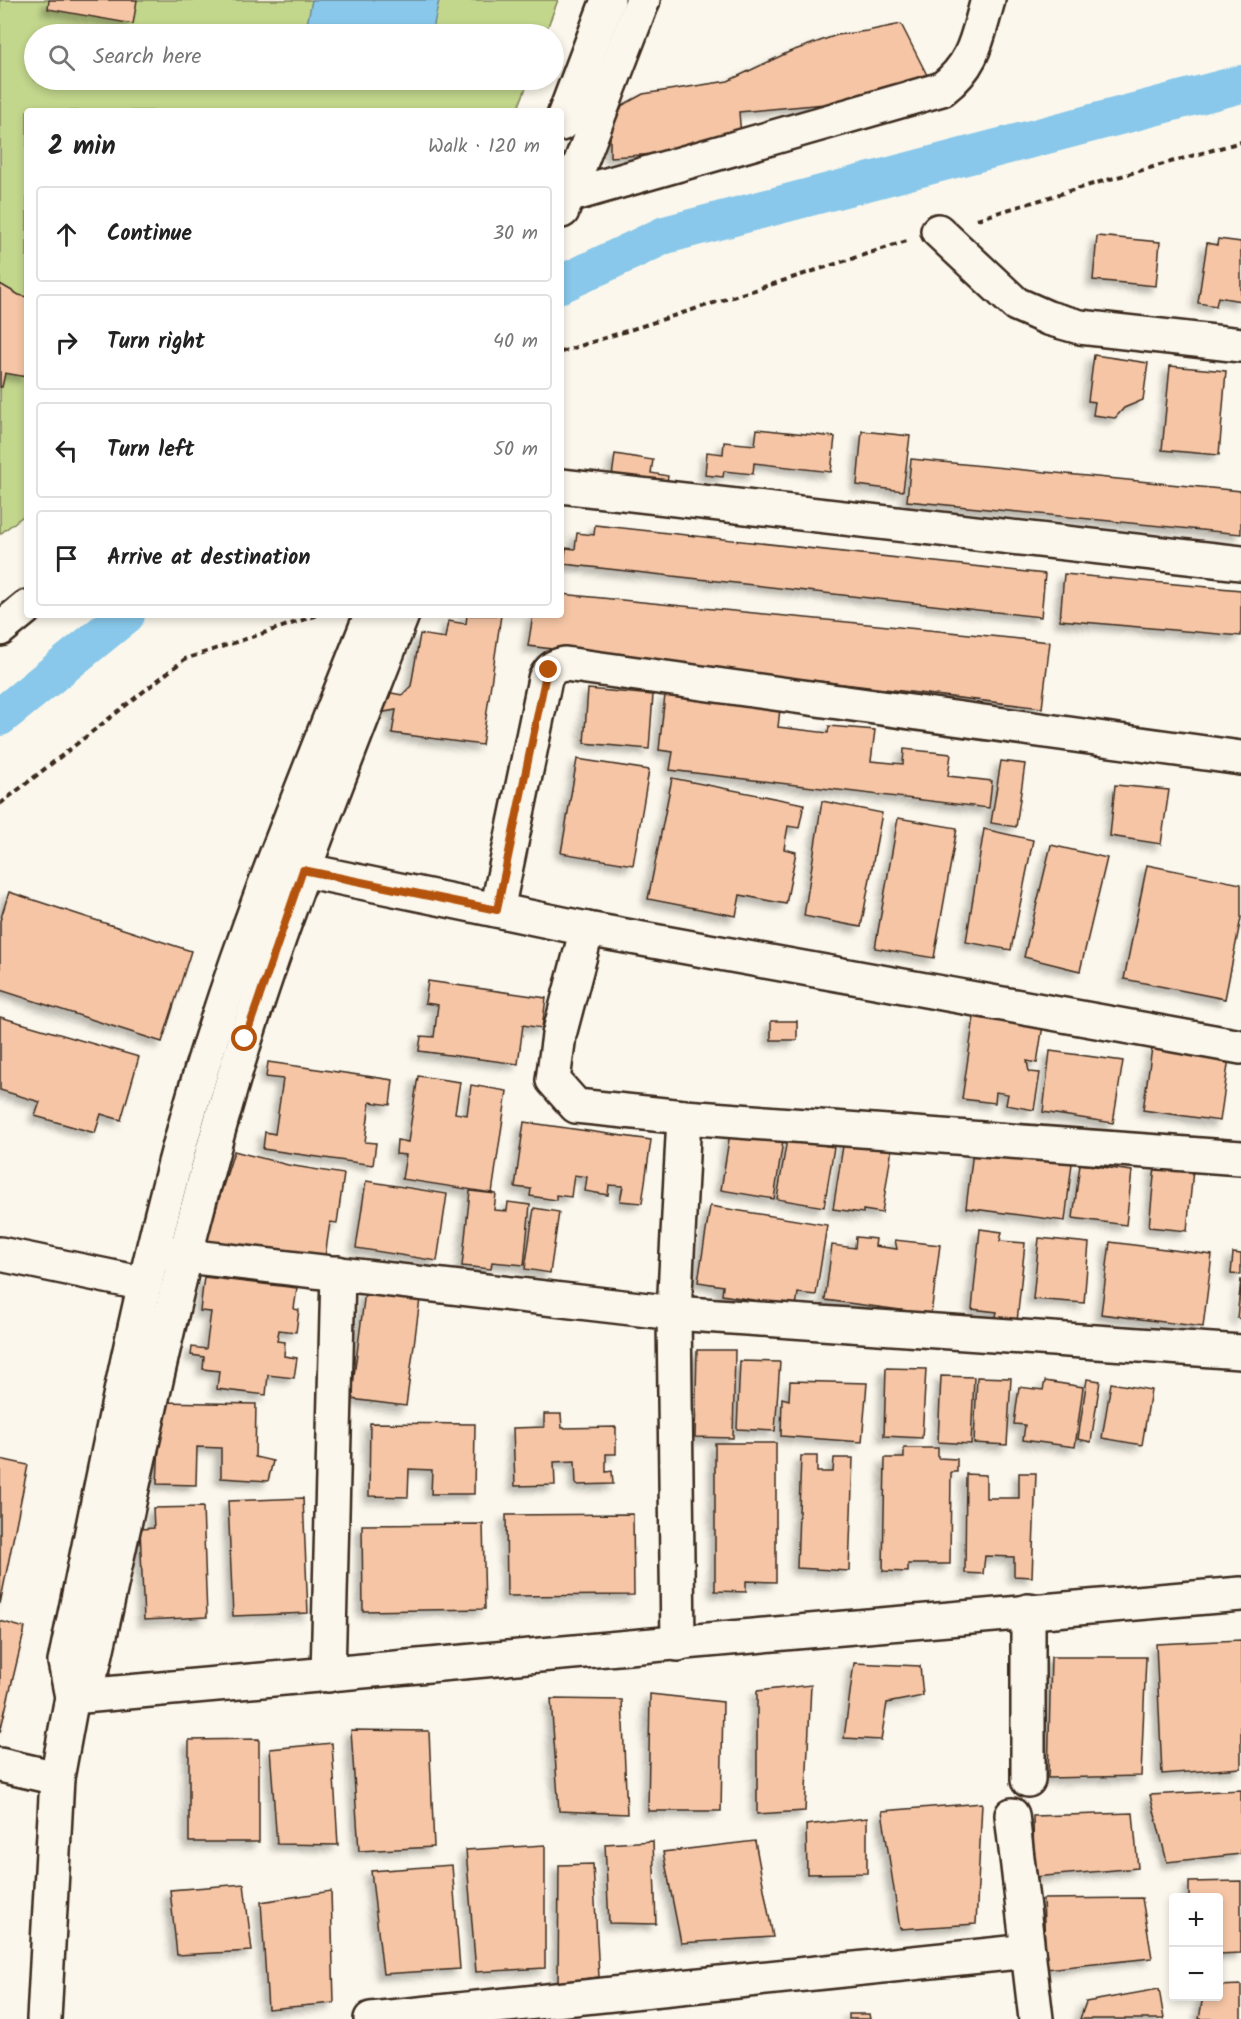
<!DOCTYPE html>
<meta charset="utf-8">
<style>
:root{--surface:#fff;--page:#f2f2f2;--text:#222;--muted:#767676;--line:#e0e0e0}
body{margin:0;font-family:Kalam,sans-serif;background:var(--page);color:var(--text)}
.controls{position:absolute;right:18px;bottom:18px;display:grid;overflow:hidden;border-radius:6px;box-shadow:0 3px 9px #0003}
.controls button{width:54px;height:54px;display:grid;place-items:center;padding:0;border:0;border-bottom:2px solid var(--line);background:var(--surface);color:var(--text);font:30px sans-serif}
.stop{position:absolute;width:18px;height:18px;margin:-14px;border:4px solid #b45309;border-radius:50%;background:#fff}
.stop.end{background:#b45309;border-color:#fff;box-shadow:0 2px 6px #0008}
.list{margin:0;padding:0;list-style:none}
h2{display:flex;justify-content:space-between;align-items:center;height:78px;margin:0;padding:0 24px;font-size:26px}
h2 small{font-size:20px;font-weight:400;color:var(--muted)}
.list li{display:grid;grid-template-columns:39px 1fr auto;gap:18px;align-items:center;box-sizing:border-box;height:96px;margin:0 12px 12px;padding:0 12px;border:2px solid var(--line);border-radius:6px}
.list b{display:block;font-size:22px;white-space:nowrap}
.list em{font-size:20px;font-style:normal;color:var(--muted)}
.icon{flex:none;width:33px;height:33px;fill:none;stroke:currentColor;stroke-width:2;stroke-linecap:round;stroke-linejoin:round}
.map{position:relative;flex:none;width:1241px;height:2019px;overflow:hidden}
.search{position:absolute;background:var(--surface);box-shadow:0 3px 9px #0003;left:24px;top:24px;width:540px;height:66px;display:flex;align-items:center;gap:15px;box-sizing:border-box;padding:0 21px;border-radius:33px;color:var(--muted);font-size:22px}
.panel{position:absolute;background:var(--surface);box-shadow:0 3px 9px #0003;left:24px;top:108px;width:540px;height:510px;border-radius:6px}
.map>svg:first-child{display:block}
</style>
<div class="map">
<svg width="1241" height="2019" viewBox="0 0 1241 2019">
<defs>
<filter id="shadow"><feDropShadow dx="-5.5" dy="5.5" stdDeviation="3" flood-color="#0004"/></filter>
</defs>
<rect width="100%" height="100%" fill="#fbf7ec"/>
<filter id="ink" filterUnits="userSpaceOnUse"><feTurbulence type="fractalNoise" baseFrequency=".0167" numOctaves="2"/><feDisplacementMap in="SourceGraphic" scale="12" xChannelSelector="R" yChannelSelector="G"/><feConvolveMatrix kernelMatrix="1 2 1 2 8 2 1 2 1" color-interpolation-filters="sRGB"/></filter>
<g filter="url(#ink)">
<polygon fill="#c2d68c" stroke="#7e8055" stroke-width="1.5" points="0,0 558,0 545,34 34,34 34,80 529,80 517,111 27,111 27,513 0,534"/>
<g fill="#89c8ea" stroke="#6a8998" stroke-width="1.5">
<polygon points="312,0 439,0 432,34 305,34"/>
<polygon points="379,80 422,80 420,89"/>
</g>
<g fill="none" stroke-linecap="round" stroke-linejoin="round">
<g stroke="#89c8ea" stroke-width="38">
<polyline points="561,284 665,235 1241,84"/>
<polyline points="0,717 126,615"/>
</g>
</g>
<g fill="#f5c5a5" stroke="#3b2a1e" stroke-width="1.5" filter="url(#shadow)">
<polygon points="49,0 137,0 133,24 48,9"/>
<polygon points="901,24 927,75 846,102 739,112 741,136 674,153 610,157 610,112 643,94 728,81 789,52 837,35 867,31"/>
<polygon points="1097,236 1160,242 1156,286 1093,280"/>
<polygon points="1218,239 1241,242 1241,301 1218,297 1216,306 1198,303 1207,243 1217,245"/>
<polygon points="0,284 19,295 27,297 27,377 5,373 2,387 0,387"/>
<polygon points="1094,355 1148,363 1143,400 1124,408 1115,418 1093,415 1095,402 1088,401"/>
<polygon points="1170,366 1226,371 1219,455 1162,450"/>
<polygon points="757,429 835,437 831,472 754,463 753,474 724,471 723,477 705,475 707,452 723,454 724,442 755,445"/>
<polygon points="862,431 910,436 903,491 857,485"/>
<polygon points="615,454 653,460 651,473 668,476 665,493 611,484"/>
<polygon points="911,459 1241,491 1241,534 907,501"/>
<polygon points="595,525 1045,574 1041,617 564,564 566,548 575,549 577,533 594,535"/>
<polygon points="1064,574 1241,590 1241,636 1060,620"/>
<polygon points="561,594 1050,642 1042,708 528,646 533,615 561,615"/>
<polygon points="467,615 501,615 482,745 392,733 396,710 384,712 386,692 402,695 411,686 420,634 445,638 448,621 466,624"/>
<polygon points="588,689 653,695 649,749 584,743"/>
<polygon points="665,695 780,709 778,727 828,733 829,726 875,730 871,761 903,764 904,749 951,754 948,776 992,781 989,808 670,770 673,752 659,750"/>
<polygon points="577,759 649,770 633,865 561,853"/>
<polygon points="1001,761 1025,764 1016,827 991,823"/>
<polygon points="672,778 804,804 799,828 788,826 784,849 796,852 786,904 740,895 736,916 648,899"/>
<polygon points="1115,785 1169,790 1161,844 1110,836"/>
<polygon points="822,801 882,813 861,927 804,916"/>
<polygon points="898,818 957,828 934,958 875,948"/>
<polygon points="984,829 1033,840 1011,950 966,942"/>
<polygon points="1051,845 1107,858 1080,971 1024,957"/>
<polygon points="1147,865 1241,884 1241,918 1225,999 1124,979"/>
<polygon points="9,892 191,951 162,1042 0,990 0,921"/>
<polygon points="428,981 546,998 542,1028 523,1025 518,1064 419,1051 421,1036 434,1037 438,1005 425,1003"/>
<polygon points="984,1004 1043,1025 1037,1063 1027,1061 1029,1072 1040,1073 1034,1110 1006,1105 1008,1094 996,1092 995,1103 962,1099 974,1017 983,1018"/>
<polygon points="0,1017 139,1057 121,1120 101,1114 95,1133 35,1116 40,1102 0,1090"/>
<rect x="771" y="1021" width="26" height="19"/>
<polygon points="1152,1048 1229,1058 1220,1121 1143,1110"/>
<polygon points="1050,1051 1123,1061 1113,1123 1043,1112"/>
<polygon points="268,1062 393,1080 390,1105 370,1102 365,1142 376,1143 373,1165 263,1149 265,1132 275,1134 283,1079 266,1077"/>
<polygon points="418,1076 460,1082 455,1113 467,1115 471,1085 507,1091 492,1193 402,1179 406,1155 396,1154 397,1140 408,1142"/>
<polygon points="524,1122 651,1140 642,1203 620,1201 623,1186 609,1185 608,1195 585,1191 587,1177 574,1175 571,1197 556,1195 556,1200 530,1196 531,1189 515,1187"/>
<polygon points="730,1133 783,1141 774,1199 721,1190"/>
<polygon points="787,1139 834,1147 824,1207 777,1199"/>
<polygon points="844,1140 892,1147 882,1213 863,1210 863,1213 833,1209"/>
<polygon points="974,1143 1073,1155 1065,1221 966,1208"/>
<polygon points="234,1151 288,1165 344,1174 337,1223 330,1222 325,1257 206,1241"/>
<polygon points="1080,1164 1132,1171 1126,1225 1073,1218"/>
<polygon points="1155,1166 1193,1170 1187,1231 1149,1227"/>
<polygon points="366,1181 447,1194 437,1261 356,1248"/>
<polygon points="470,1191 496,1194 494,1210 507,1211 508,1202 530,1205 524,1265 492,1262 491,1269 462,1266"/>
<polygon points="710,1206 827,1225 816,1295 798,1293 796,1307 722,1295 723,1286 698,1282"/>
<polygon points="534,1208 559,1212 550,1273 525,1269"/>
<polygon points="980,1229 1002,1232 1000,1241 1025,1243 1017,1322 995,1320 997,1312 972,1309"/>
<polygon points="856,1237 876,1239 875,1246 897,1249 895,1240 940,1245 931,1314 825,1300 832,1245 855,1248"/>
<polygon points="1039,1238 1089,1243 1084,1303 1033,1299"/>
<polygon points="1110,1242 1212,1255 1203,1327 1101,1314"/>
<polygon points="1233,1253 1241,1254 1241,1275 1231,1274"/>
<polygon points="204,1277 297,1288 294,1309 299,1310 296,1332 279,1330 277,1341 285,1342 284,1356 297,1358 294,1378 268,1375 266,1395 217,1389 219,1371 203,1369 204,1357 191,1355 192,1347 206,1349 211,1312 200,1311"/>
<polygon points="1241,1279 1241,1319 1237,1318"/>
<polygon points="365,1292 420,1299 406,1406 351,1399"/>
<polygon points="697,1350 735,1350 733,1438 695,1437"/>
<polygon points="740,1361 780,1362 775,1431 737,1429"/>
<polygon points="886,1368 926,1369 922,1438 884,1436"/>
<polygon points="941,1376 974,1377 971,1444 938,1442"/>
<polygon points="977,1377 1011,1378 1007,1445 974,1443"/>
<polygon points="1087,1379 1100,1381 1091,1442 1078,1439"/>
<polygon points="790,1381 867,1383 862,1442 781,1436 782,1398 789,1400"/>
<polygon points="1045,1381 1083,1387 1075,1447 1023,1440 1025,1425 1014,1424 1019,1387 1043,1390"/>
<polygon points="1111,1383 1151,1390 1142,1445 1102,1438"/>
<polygon points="161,1402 256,1404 255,1457 273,1461 268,1481 221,1478 221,1448 197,1447 196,1485 157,1484"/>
<polygon points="544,1414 561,1414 562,1428 616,1427 616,1454 606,1454 606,1472 612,1471 613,1484 576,1485 575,1461 554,1462 555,1485 515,1486 513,1428 544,1427"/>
<polygon points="370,1423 475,1424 474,1494 431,1494 432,1470 409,1469 408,1497 369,1496"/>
<polygon points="715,1443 776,1443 776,1582 746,1581 746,1592 715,1591"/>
<polygon points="904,1448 938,1448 938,1458 957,1459 957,1472 951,1472 950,1564 908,1564 908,1572 883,1571 885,1458 904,1458"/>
<polygon points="801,1456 817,1456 817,1472 833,1472 834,1458 853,1458 849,1571 797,1568"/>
<polygon points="0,1459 28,1465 0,1604"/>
<polygon points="1019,1473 1036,1473 1032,1577 1014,1576 1014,1557 985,1556 983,1574 965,1573 966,1474 986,1475 986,1498 1019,1498"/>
<polygon points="303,1498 308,1613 233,1616 228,1501"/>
<polygon points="203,1507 207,1617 144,1620 140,1529 154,1528 153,1508"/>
<polygon points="633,1514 634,1595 507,1596 506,1515"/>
<polygon points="483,1524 485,1609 363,1611 362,1525"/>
<polygon points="0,1621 25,1628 0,1732"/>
<polygon points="1241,1640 1241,1768 1162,1774 1156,1644"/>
<polygon points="1051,1657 1146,1657 1141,1776 1048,1778"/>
<polygon points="854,1663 920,1666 923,1696 887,1703 881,1740 844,1738"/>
<polygon points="811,1685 805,1811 757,1814 757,1691"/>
<polygon points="650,1694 723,1702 721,1811 648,1811"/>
<polygon points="551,1699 622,1700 627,1814 559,1811"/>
<polygon points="351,1730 429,1731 434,1847 359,1851"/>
<polygon points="259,1739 259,1842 189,1842 189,1740"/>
<polygon points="332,1743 338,1845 277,1844 270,1749"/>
<polygon points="1241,1790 1241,1854 1167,1862 1150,1795"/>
<polygon points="982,1803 976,1924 900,1929 882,1811"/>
<polygon points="1133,1813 1138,1868 1034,1877 1033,1816"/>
<polygon points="867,1818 867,1873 807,1874 806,1825"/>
<polygon points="653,1841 656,1924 609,1923 605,1844"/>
<polygon points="755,1841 773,1937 681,1943 663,1852"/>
<polygon points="545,1845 545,1968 476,1972 466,1850"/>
<polygon points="593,1864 599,1977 558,1982 559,1865"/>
<polygon points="452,1865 460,1969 383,1974 371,1871"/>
<polygon points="1241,1881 1241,1953 1218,1954 1218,1898 1189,1898 1189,1882"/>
<polygon points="244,1884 252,1951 177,1955 170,1890"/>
<polygon points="331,1891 334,2003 268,2009 261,1902"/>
<polygon points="1142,1898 1152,1958 1046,1969 1043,1899"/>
<polygon points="1241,1985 1241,2019 1199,2019 1203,1996 1218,1996 1218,1986"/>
<polygon points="1159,1989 1164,2019 1080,2019 1086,2002"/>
<polygon points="849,2014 869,2014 870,2019 849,2019"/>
</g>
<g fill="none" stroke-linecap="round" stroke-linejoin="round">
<defs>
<g id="minor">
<polyline points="561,124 608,0"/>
<path d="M561,193L568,196L942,89C975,64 977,37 988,0"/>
<polyline points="562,211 643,0"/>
<polyline points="938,231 1016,304 1048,318 1080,327 1241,345"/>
<polyline points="561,486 1241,563"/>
<polyline points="0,629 27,607"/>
<polyline points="284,863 303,870 587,929 1241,1047"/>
<path d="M497,910L545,679C550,669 554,666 565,664L1241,758"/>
<polyline points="587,929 559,1035 553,1080 576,1106 684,1117 1241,1158"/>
<polyline points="165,1252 186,1256 674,1313 1241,1352"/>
<polyline points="0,1254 145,1284"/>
<polyline points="678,1644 674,1313 684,1117"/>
<polyline points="328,1675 338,1273"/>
<path d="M72,1697C462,1664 851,1625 1241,1594"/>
<path d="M72,1697L93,1667C134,1483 171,1296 223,1114C271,944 338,780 402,615"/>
<polyline points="0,1765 57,1778"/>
<polyline points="1028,1780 1028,1611"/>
<polyline points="1012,1815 1036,2019"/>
<path d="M44,2019L57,1778L72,1697L65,1662C107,1463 143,1262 202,1068C249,914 312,765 371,615"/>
<polyline points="371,2019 1028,1951"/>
</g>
</defs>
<use href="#minor" stroke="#3b2a1e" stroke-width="38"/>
<g stroke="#3b2a1e" stroke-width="4" stroke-dasharray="6 4.5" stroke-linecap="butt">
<polyline points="977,219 1093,184 1241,142"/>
<polyline points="561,352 907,241"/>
<polyline points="0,804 185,659 318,615"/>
</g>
<use href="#minor" stroke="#fbf7ec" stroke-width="33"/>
</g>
</g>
<g fill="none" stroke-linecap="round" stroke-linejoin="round" filter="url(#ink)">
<polyline stroke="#b45309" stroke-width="8" points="245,1039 303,870 497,910 545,679 549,670"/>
</g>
</svg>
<div class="controls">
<button>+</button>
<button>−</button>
</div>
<div class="stop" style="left:245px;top:1039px"></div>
<div class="stop end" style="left:549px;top:670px"></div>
<div class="search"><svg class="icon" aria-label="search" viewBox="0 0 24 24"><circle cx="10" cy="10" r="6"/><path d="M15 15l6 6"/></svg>Search here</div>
<section class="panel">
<h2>2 min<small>Walk · 120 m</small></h2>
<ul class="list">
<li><svg class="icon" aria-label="ahead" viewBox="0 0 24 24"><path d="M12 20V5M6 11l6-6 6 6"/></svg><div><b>Continue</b></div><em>30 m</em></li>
<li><svg class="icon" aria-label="right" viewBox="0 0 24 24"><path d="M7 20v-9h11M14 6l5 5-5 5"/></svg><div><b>Turn right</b></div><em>40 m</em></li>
<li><svg class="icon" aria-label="left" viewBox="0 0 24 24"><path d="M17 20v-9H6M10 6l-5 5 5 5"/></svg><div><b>Turn left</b></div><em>50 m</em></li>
<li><svg class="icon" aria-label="arrive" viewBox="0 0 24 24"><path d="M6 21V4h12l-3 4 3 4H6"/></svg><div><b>Arrive at destination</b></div></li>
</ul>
</section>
</div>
